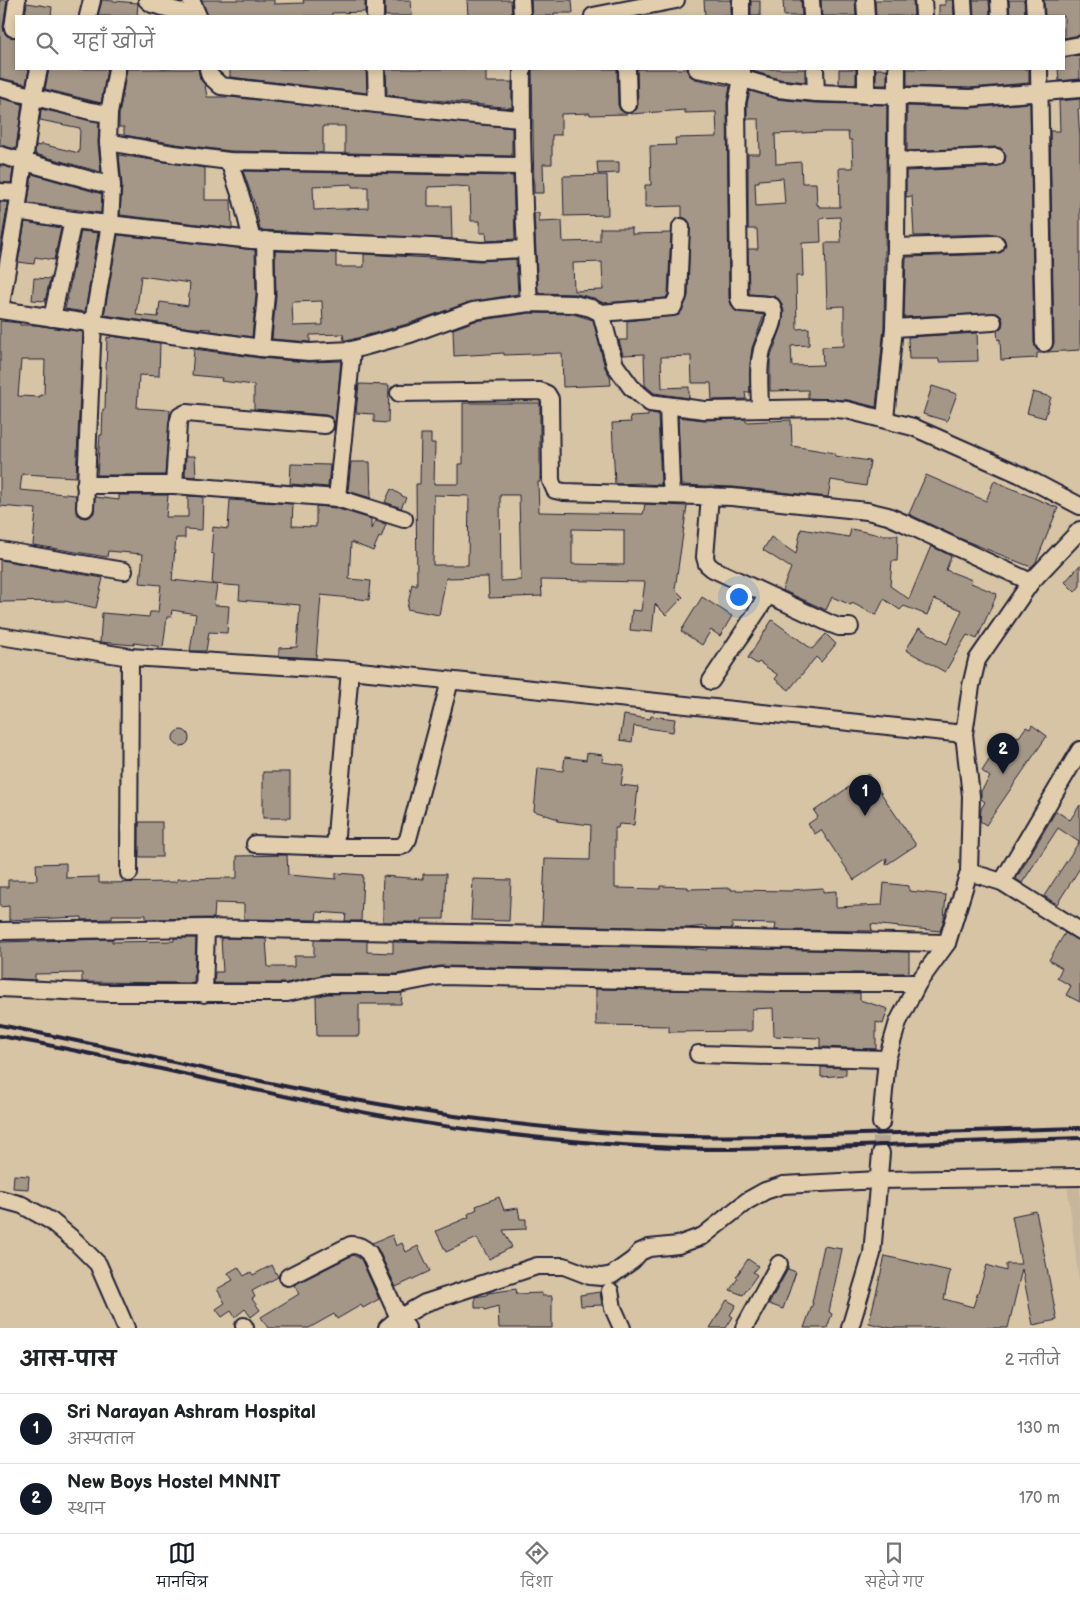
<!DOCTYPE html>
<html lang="hi">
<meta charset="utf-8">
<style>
:root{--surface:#fff;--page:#f6f6f6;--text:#202124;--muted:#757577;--line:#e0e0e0;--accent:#111827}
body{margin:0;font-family:"Balsamiq Sans","Playpen Sans Deva",sans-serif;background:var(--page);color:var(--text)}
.you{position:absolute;left:738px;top:596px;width:18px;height:18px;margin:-12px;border:4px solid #fff;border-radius:50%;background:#1a73e8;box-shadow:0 0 0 8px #1a73e833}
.badge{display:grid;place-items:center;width:32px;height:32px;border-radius:50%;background:var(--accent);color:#fff;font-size:16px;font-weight:700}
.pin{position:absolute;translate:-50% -41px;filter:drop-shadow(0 1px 2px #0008)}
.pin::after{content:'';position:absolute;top:26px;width:18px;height:15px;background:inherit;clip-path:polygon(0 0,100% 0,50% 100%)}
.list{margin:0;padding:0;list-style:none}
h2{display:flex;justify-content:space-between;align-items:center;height:65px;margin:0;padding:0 20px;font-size:21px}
h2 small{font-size:16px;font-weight:400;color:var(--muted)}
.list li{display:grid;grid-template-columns:32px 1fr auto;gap:15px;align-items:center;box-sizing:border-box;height:70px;padding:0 20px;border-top:1px solid var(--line)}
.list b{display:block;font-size:19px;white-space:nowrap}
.list p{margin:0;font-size:16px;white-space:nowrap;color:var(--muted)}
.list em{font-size:16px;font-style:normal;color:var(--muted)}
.icon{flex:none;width:28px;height:28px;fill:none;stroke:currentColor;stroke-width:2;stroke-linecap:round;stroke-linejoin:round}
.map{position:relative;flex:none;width:1080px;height:1328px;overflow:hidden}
.search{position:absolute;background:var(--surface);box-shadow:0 2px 8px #0003;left:15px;right:15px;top:15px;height:55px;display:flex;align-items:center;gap:12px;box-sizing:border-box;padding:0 18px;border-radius:0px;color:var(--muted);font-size:19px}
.sheet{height:205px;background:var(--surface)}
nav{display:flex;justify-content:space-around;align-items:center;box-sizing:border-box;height:70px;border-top:1px solid var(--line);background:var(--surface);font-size:14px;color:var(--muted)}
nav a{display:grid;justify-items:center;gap:2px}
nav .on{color:var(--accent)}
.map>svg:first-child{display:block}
</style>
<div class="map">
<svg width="1080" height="1328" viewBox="0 0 1080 1328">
<rect width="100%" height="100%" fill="#d7c4a5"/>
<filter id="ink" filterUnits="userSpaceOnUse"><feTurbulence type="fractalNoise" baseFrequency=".02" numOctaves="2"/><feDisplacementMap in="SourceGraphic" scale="10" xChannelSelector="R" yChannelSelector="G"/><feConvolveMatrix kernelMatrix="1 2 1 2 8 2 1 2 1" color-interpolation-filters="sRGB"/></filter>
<g filter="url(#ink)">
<polygon fill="#c8b69c" points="1080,1174 1080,1290 1066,1175"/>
<g fill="#a59787" stroke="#22223b" fill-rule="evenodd">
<polygon points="0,0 7,0 3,27 4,32 7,36 16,38 16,69 29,69 26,84 0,78"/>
<polygon points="102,0 138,3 137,16 98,16"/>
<polygon points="202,0 274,0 274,4 304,3 303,0 365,0 365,12 332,13 332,16 208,16"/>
<polygon points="385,0 411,0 412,16 385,16"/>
<polygon points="467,0 511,0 512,16 468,16"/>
<polygon points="531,0 572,0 573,13 554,13 554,16 532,16"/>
<polygon points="704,0 731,0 731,16 705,16"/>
<polygon points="783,0 801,0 802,16 784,16"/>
<polygon points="821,0 855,0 856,16 822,16"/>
<polygon points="875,0 913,0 914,16 876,16"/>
<polygon points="945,0 953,0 954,16 939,16 939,5 945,5"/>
<polygon points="973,0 989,0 990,16 974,16"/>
<polygon points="1009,0 1024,0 1025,16 1010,16"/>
<polygon points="1044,0 1080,0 1080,35 1064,38 1064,16 1045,16"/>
<rect x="751" y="1" width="9" height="15"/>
<polygon points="27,3 52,7 51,16 25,16"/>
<polygon points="1080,55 1080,79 1059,81 1058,69 1064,69 1064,58"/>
<polygon points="49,69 107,69 101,103 45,89"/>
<polygon points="127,69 198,69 200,79 205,85 207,97 230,97 512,128 512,156 345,153 345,126 323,126 323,153 230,151 176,144 124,135 124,127 119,127 119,115"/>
<polygon points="230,69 366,69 367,93 230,77"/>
<polygon points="386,69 486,69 486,82 512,82 512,108 387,95"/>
<polygon points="532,69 617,69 618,105 620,110 627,114 590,115 590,113 561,114 561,135 552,135 552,164 543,164 544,193 534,193"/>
<polygon points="637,69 687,69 690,76 695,79 730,86 727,103 729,298 732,307 736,311 764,315 752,348 750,364 750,392 745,392 746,399 712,400 711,383 692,383 691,356 661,357 662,388 689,387 689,398 654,393 645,385 644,354 623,355 619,340 627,340 627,321 678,315 682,311 688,296 690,223 687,219 682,217 682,206 645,207 645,185 651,185 650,146 676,145 675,138 717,137 716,112 685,113 685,110 630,114 637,109 638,104"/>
<polygon points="752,69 805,69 805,82 780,79 752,71"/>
<rect x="839" y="69" width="17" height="15"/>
<rect x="876" y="69" width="11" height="16"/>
<polygon points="907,69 1029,69 1029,83 970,88 907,86"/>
<path d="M750,91L777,99L815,103L887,105L884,327L876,407L848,400L808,398V390L770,391V359L782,326L784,311L781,302L775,296L749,294L748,249H758L757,229H748V154H760L759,119H747V104ZM825,132H848L849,140H852L853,168H839L840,207H819V205H817L816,183H802L801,162L776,164L775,134ZM783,178L785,204L756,206L755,182H759V180ZM840,217L841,243H825L827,307L844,306V346L822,347L823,365L792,366L791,346L809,345V328L797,329L796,276H803L802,243L821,242L820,218Z"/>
<polygon points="0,98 22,104 16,149 0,145"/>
<polygon points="1080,99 1080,109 1078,109 1080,138 1080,350 1047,352 1052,348 1054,343 1050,131 1060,131 1059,101"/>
<polygon points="1030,103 1034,343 1036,349 1042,353 1037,353 1037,358 1001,360 1000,339 998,340 997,331 1002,327 1003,321 1001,316 997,313 904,317 906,257 996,254 1002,252 1006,244 1004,238 996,234 914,236 912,196 906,197 906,171 996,167 1005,162 1006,156 1001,148 996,147 907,151 907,106 970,108"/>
<polygon points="41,109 99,122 98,143 101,172 35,154 36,145 40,146 41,144 79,153 80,128 40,120"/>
<polygon points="119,155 205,168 205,200 231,200 232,228 120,215 122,185"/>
<polygon points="597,162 619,162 619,173 598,174"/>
<polygon points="0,165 13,169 11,183 0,182"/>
<path d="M243,171L513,176L515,239L487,241L486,233H480V221H471L470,187L456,186L428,187V206H451L452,239L260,230L255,205ZM352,184V187H368V208L314,210L313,186Z"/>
<polygon points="32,174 102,194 101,213 28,203"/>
<polygon points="607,175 608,215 564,216 563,176"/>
<polygon points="0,202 8,202 0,251"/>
<path d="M534,213H539V222L562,221L563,242L600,241V228H632V234L671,233L668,294L666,298L603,303L594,298L576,294L538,293ZM602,262L603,290L574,291L573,263Z"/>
<polygon points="25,222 61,228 54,260 35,257 34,264 18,262"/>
<polygon points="81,231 98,233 85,312 65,309"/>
<path d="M118,235L255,250L256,295L252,337L211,331V329L192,328L104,315ZM141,276L190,283L188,306L160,302L158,317L136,315Z"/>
<path d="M275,251L336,253V267H364V254L480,261L516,259L518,294L470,302L407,324L350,340H344L343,334L310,335V342L272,339L276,295ZM322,301L323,325L293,326L292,302Z"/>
<polygon points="34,278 50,279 45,301 32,300"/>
<polygon points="530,313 573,314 593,320 605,368 610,376 611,385 563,387 562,353 504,355 504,353 454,356 453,329 475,321"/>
<path d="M0,321L20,323V325H35L83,332L76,477L22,474L20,490L76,495V512L80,517L85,518L90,517L94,513L95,497L119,500V495H168L166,517H188V496L203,497L202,530L185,529V538H176L172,580L217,585L214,605L229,606L227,633L209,632L206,651H190L196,614L172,610L171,617H167L163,647L134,643V645L100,642L102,613L149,617L150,612H158L161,585L140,583L143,554L108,551L107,557L33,545L36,509L0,506ZM21,360H45L44,395H40V397L18,396Z"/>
<polygon points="977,333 978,361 939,362 939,359 909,359 908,337"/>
<polygon points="110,336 160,343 159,376 139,375 137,408 170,410 165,475 97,475 100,435 102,435 103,409 105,409 107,337 110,338"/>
<polygon points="194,349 260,358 308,362 341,361 335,423 331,417 326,415 254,409 254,385 221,381 222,378 192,375"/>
<polygon points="359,384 389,385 388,423 374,422 374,414 356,413"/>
<polygon points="932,386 957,394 947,421 923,414"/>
<polygon points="1033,392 1051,397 1045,418 1027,413"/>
<path d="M463,403H540V482H538L539,512L643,514L645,504L687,506L675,589L683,597L666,615L655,604L652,632L630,630L632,610L641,611L645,582L541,580L542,596L489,598L488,577L446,578L439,615L407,609L412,584L417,586L416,484H420L421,434H431V443H435L434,484H459V464H463ZM434,495L469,496L468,565H433ZM500,495H519L521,580L501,581ZM572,529L624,530V565L572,564Z"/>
<polygon points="648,413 658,414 661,485 644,484 644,483 615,484 612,423 631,422 630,417 648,416"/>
<polygon points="678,417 704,420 746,419 746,422 791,420 792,446 835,453 835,456 870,461 866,486 831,480 828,497 733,487 681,485"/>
<polygon points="186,456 195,456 196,477 185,476"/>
<polygon points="351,462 370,462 371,498 348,491"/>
<polygon points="291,464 330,465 328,487 290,484"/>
<polygon points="926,475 986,501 994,481 1058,508 1036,562 1031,567 959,538 909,514"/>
<polygon points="391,489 406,498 401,508 385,502"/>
<polygon points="230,500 293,504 292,526 316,527 316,506 335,508 371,519 371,529 375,521 386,524 381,538 379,537 373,551 351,542 349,579 371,581 369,600 321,595 316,658 279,656 279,648 297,647 300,605 239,600 240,586 212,584 214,554 211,553 213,527 228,529"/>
<polygon points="801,529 849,537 851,529 880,535 898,535 897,561 892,561 890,586 909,599 931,546 951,556 946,570 972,580 971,583 997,594 977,639 967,635 945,672 906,650 919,628 947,644 962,610 934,599 927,615 904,606 900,610 884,599 876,615 852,603 851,605 832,597 826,610 782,590 791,568 763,550 771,537 796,554"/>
<polygon points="0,560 103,578 96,608 65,601 0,602"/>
<polygon points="1080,565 1080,586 1075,592 1065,582"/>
<polygon points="702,597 732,616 720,636 711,630 702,645 681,631"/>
<polygon points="772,620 812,649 826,634 836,644 821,662 816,657 789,690 775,679 778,675 759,662 757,664 748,658"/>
<polygon points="624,715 650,719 651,716 675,719 673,732 634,726 632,742 620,740"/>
<polygon points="1032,725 1047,736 986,825 980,821 981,809 985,802 981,799 981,791 990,777 982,771 993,754 1001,760 1017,736 1019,737 1026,727 1030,729"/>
<circle cx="181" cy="738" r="8"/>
<polygon points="587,753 603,755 602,762 624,765 621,785 638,787 634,825 619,824 618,828 615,828 615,888 660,889 660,886 688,887 688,889 731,888 731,890 792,891 792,890 823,888 823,892 836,891 836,907 882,905 884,883 909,886 909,891 946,895 944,919 940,931 871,924 872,931 775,930 776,924 732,923 732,929 707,928 707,926 687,928 542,925 545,859 590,860 591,825 557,821 558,819 534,811 538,768 563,771 565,757 586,760"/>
<rect x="263" y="772" width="27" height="46"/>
<polygon points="868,774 916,845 886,865 887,858 854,880 821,830 815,834 808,824 818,817 814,811"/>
<polygon points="1080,805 1080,868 1057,904 1044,896 1079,842 1058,828 1022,883 1016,879 1056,811 1070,820"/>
<rect x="139" y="822" width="23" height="35"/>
<polygon points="287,855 288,875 336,879 336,873 363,875 361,921 345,921 346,914 317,912 316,920 244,919 244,904 215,903 214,918 146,919 146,915 112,915 112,919 82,920 82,917 9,920 9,906 0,907 0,887 8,887 8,880 37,880 36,864 66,863 66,878 99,877 99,883 177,882 177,879 237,878 237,856"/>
<polygon points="423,874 446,874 444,919 422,919 422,922 383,922 383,900 382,900 383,876 423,879"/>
<polygon points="473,879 511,880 509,921 471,920"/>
<polygon points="1065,933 1080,941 1080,1002 1066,995 1071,986 1057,978 1062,968 1049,960"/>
<polygon points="174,938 196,938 194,983 82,982 82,973 35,974 35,980 0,978 0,942 112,939 112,942 174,941"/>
<polygon points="221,938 266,939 268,967 294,967 294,956 314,956 314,940 367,941 367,952 393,953 393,942 686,948 707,950 707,948 909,952 909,973 784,973 440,966 397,974 326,974 286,983 214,983 215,972 223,972"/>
<polygon points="596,989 860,993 860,1000 888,1009 883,1024 876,1022 876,1049 820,1047 820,1038 774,1036 773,1008 752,1009 752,1031 669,1032 669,1026 596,1025"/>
<polygon points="402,993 401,1004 359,1004 359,1036 317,1036 316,997 327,994"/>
<polygon points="821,1067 846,1068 846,1075 821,1077"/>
<polygon points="14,1175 29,1176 28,1189 13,1188"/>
<polygon points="499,1197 504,1210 518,1208 520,1219 526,1219 526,1229 503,1230 512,1247 489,1259 477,1238 446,1252 436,1231 469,1217 468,1214 477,1209 476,1206"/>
<polygon points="1036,1211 1057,1320 1033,1325 1022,1269 1008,1328 891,1328 869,1323 885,1256 950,1271 944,1299 973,1307 987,1265 1006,1271 1006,1264 1021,1264 1012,1216"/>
<polygon points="392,1235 396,1246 402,1243 406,1252 418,1246 430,1271 396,1287 378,1249 372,1243"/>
<polygon points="824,1246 842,1249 829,1312 832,1314 827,1328 804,1328 813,1303 812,1303"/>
<polygon points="353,1255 361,1259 379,1299 363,1308 361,1305 337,1319 334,1314 309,1328 268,1328 261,1317 299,1294 294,1285"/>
<polygon points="748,1259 758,1266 753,1272 757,1275 743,1295 730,1290 738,1278 736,1277"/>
<polygon points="272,1265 278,1277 252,1291 255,1297 252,1299 260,1310 251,1317 245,1309 235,1317 231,1311 222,1317 216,1309 225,1303 217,1289 233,1280 228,1273 238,1267 244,1276 251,1272 253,1275"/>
<polygon points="788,1269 796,1272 783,1309 769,1304"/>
<polygon points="516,1289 517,1294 542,1293 542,1296 552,1296 552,1328 499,1328 498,1306 485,1310 484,1308 475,1308 475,1297 487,1295 488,1293"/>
<polygon points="600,1292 602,1305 581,1306 580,1295"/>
<polygon points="727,1300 736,1305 730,1315 733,1317 726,1328 710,1328"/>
</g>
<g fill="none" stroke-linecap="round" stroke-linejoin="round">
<polyline stroke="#b3a490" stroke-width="16" stroke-dasharray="16 8" stroke-linecap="butt" points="881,1153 881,1123"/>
<defs>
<g id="minor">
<polyline points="147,0 152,4 196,16"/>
<polyline points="191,0 198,16"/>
<polyline points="375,0 375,16"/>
<polyline points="521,0 522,16"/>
<polyline points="741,0 741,16"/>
<polyline points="811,0 812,16"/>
<polyline points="865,0 866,16"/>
<polyline points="923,0 924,16"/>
<polyline points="963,0 964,16"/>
<polyline points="999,0 1000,16"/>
<polyline points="1034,0 1035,16"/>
<polyline points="88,16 92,0"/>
<polyline points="593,16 676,0"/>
<polyline points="13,28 17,0"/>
<polyline points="1064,48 1080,45"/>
<polyline points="208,69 210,76 221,86 463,114 521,119"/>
<polyline points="376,69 377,104"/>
<path d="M522,69C521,147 524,225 529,303"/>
<polyline points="627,69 628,104"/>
<polyline points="697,69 726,74 778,89 816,93 970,98 1080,89"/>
<path d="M742,69V79L737,103L739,298L741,303L768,305L772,306C779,320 766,336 762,350C757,369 760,389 760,409"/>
<polyline points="815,69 816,93"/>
<polyline points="1039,69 1044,343"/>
<polyline points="0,88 90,111 109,114 108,142 174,154 229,161 523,166"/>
<polyline points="866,95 866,69"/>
<polyline points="109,114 117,69"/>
<polyline points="0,155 112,186"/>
<polyline points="229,161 242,200 252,240"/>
<polyline points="896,161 996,157"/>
<polyline points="0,192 19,193"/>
<polyline points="17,211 73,220 252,240 432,247 481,251 525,249"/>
<polyline points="896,247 996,244"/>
<polyline points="0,310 261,348 309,352 352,350 410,334 473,311 529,303 574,304 591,308 601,313 615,365 631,387 650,403 704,410 826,408 847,410 913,427 1019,474 1080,506"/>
<polyline points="0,310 17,211 33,97 39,69"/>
<polyline points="601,313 673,307 678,296 681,227"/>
<polyline points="52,318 73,220"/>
<polyline points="894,328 993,322"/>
<polyline points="261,348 266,295 265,240"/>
<polyline points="399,393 540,391 547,394 550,399 551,481 555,490 564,492 732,497 867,511 888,516 904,523 1031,582"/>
<polyline points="668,406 671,484"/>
<polyline points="885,419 894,328 896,247 897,69"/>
<polyline points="85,485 174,485 337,498 404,519"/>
<polyline points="174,485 178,424 180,416 186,413 325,425"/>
<polyline points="710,496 705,557 707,564 713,569 831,624 839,627 850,627"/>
<polyline points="337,498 352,350"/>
<polyline points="85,508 93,322 110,224 112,186 108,142"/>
<polyline points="0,550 124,571"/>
<polyline points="0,636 130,657 350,670 964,734"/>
<polyline points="711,681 768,595"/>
<polyline points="255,844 335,847 398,847 404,845 408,839 450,681"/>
<polyline points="335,847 350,670"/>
<polyline points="969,872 1002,882 1080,931"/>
<polyline points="129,873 130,657"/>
<polyline points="1002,882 1080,750"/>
<polyline points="0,931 206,928 947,943"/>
<polyline points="0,988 108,993 287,993 326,984 398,984 440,976 784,983 918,983"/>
<polyline points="204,994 206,928"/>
<polyline points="698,1054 887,1059"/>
<polyline points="881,1123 887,1059 898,1022 918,983 947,943 969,872 971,796 964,734 971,686 977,660 1031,582 1080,530"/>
<polyline points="0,1199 22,1205 51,1221 75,1241 98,1264 126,1328"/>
<path d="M288,1277L351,1245C359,1245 363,1247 369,1253L399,1318L407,1328"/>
<polyline points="610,1291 613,1308 622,1328"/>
<polyline points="244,1326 245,1328"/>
<polyline points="387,1328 399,1318 425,1303 537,1266 564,1266 590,1276 601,1277 612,1275 633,1260 640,1252 649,1248 678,1245 703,1236 747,1201 765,1191 783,1185 879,1180 1080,1177"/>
<polyline points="744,1328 779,1264"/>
<polyline points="850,1328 872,1254 881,1153"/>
</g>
</defs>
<use href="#minor" stroke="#22223b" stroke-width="20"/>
<use href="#minor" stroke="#e2ceac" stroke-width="16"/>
<g stroke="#22223b" stroke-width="4">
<path d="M0,1025C95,1044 189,1066 284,1086C377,1106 471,1120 565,1129C664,1139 762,1137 861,1134C934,1132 1007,1130 1080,1128"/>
<path d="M0,1036C158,1064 313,1109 473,1130C558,1141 644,1149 729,1149C846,1148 963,1141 1080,1138"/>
</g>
</g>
</g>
</svg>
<div class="you"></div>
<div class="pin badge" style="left:865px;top:816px">1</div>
<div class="pin badge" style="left:1003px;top:774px">2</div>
<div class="search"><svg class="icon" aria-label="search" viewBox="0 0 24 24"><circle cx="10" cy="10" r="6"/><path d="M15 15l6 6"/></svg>यहाँ खोजें</div>
</div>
<section class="sheet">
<h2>आस-पास<small>2 नतीजे</small></h2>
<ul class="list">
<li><span class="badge">1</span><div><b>Sri Narayan Ashram Hospital</b><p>अस्पताल</p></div><em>130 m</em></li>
<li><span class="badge">2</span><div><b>New Boys Hostel MNNIT</b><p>स्थान</p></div><em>170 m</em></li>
</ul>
</section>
<nav>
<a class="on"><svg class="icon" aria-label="map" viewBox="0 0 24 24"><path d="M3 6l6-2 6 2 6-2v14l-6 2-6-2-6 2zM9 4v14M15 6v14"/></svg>मानचित्र</a>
<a><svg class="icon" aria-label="directions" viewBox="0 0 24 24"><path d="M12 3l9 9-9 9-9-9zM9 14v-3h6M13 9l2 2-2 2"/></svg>दिशा</a>
<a><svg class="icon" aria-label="saved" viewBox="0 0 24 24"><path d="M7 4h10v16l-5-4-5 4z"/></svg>सहेजे गए</a>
</nav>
